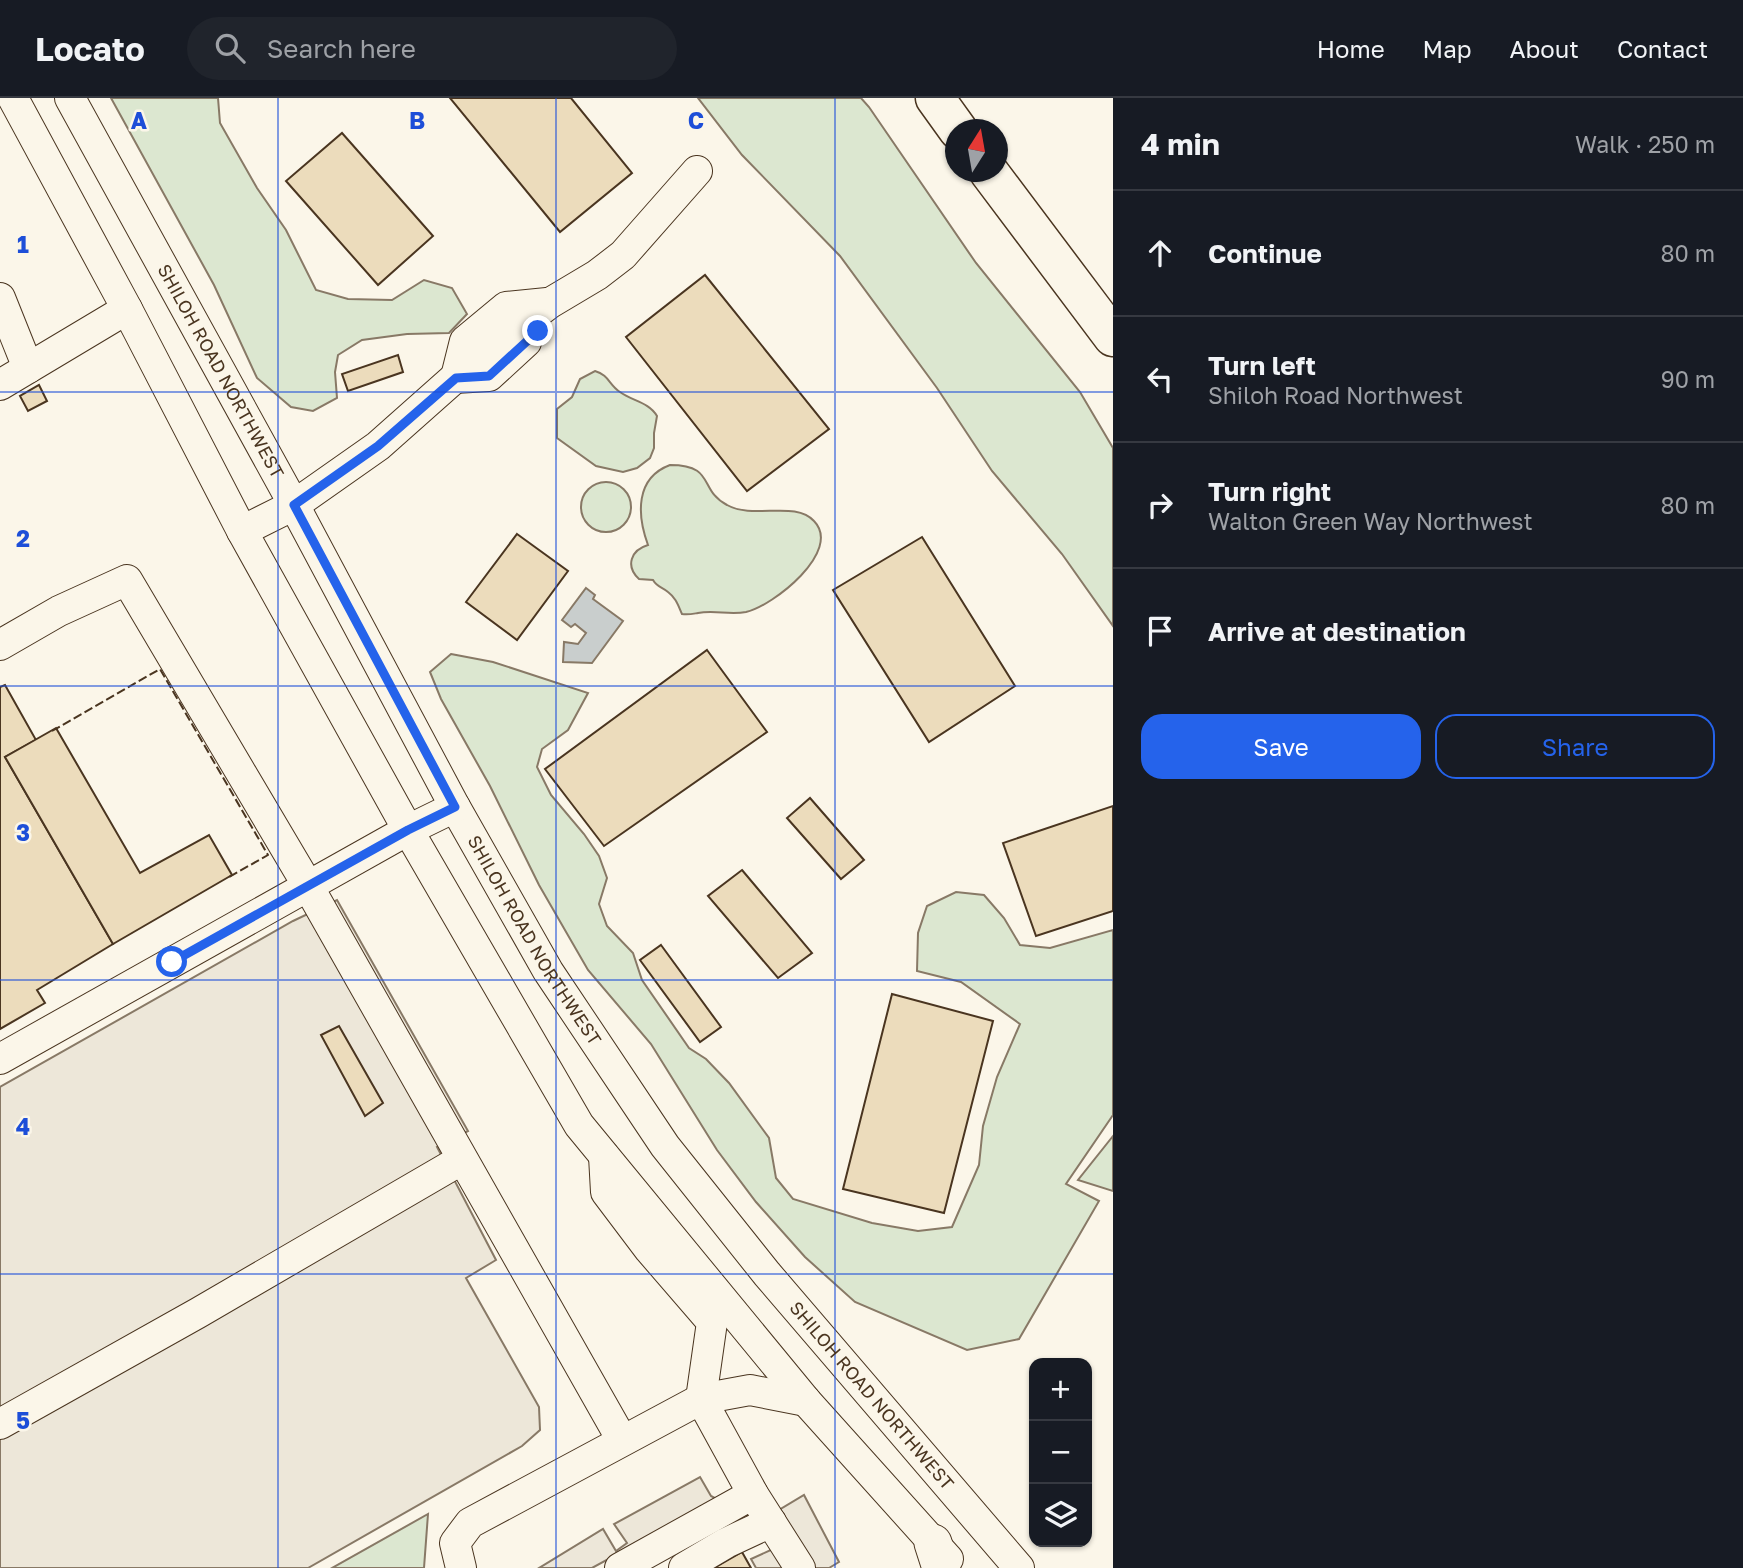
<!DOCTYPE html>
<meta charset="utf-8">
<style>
:root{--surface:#171b24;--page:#20242c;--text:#f1f3f6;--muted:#9ea1a6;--line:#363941;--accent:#2563eb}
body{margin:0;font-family:"Golos Text",sans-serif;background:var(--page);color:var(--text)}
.controls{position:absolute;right:21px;bottom:21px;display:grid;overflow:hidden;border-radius:14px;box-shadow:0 2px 5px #0004}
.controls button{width:63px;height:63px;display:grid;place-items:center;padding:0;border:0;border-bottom:2px solid var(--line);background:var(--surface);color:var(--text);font:35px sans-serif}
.compass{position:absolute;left:945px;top:21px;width:63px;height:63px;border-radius:50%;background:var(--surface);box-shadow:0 2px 5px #0004;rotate:11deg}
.stop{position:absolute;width:21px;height:21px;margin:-16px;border:5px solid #2563eb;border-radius:50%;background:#fff}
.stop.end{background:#2563eb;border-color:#fff;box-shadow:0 2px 7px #0008}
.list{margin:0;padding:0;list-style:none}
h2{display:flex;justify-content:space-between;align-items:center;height:91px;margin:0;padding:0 28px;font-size:30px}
h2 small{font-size:23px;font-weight:400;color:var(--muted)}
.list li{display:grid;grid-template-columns:46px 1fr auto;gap:21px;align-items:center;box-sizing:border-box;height:126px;padding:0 28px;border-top:2px solid var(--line)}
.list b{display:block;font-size:26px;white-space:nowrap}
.list p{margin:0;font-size:23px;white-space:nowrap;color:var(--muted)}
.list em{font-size:23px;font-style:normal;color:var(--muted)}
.actions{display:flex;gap:14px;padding:21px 28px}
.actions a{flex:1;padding:16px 0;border:2px solid var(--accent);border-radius:21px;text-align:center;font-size:24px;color:var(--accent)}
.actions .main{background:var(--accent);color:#fff}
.icon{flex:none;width:38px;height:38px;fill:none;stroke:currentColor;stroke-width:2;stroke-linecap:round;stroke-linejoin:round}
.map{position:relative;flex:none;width:1113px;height:1470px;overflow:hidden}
header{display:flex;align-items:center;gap:42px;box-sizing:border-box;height:98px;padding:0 35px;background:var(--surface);border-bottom:2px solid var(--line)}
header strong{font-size:33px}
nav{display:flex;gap:38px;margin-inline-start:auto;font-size:24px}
.search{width:490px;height:63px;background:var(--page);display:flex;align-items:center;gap:18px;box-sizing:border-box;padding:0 24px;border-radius:38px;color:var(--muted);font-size:26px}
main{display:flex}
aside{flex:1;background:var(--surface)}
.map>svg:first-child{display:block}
</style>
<header>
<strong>Locato</strong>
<div class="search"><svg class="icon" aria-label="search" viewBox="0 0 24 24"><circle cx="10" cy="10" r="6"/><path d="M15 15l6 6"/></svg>Search here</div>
<nav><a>Home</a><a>Map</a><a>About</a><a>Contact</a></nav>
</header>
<main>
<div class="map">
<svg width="1113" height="1470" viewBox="0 0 1113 1470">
<rect width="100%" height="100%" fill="#fbf6e9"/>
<g fill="#dce7d0" stroke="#887966" stroke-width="2">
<polygon points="111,0 218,0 220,25 257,90 286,132 316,192 348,201 392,202 424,182 452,190 467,216 449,235 407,236 362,242 338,257 335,274 337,300 313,313 291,309 257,280 214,187"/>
<polygon points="698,0 861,0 869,9 976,165 1080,294 1113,350 1113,528 1062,456 992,373 937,290 840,158 742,57"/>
<path d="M595,273C609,277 609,287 620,294C632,303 649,304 657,318L654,335V350L650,360L637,370L623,374L596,368L557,340V311L572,299L580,281Z"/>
<path d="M670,367C716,367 698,392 727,407C754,422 795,402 814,423C843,453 773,508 746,514C730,517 714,512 698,515C692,516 688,517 682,516C678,507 676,500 668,494C662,489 657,489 653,482L639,481C625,468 631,452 648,447C637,417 635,380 670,367Z"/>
<circle cx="606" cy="409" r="25"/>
<polygon points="451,556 493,564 588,595 568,632 542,651 537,669 551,697 584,736 599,758 607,780 599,806 607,828 633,855 642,882 689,950 706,961 729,985 769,1040 776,1080 793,1101 872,1125 918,1133 952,1129 979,1067 983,1028 997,979 1020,926 961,884 917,873 918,835 927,808 956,794 984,797 1004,820 1020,847 1050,850 1113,832 1113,1017 1066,1086 1099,1103 1019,1241 967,1252 855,1204 805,1159 756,1104 717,1052 651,946 588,872 539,787 490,688 441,601 430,574"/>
<polygon points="1113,1038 1113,1093 1078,1082"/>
<polygon points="428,1416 424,1470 332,1470"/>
</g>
<g fill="#ede7d9" stroke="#887966" stroke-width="2">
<polygon points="337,802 468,1033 437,1049 496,1162 466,1180 539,1309 540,1332 522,1348 308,1470 0,1470 0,989 293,823"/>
<polygon points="700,1379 711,1398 759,1424 804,1397 839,1464 829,1470 756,1470 751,1461 773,1451 766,1441 706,1408 592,1470 539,1470 603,1431 616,1453 627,1445 614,1426"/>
</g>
<polygon fill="#c9cecd" stroke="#887966" stroke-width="2" points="586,490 595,497 593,501 623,523 592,565 563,564 564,544 578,546 586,535 575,526 571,529 562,522"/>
<g fill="#ecdcbc" stroke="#4a3520" stroke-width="2">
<polygon points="450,0 571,0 632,75 560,134"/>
<polygon points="342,35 433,138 378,187 286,83"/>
<polygon points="705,177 829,331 747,393 626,239"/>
<polygon points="398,257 403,274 348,293 342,276"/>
<polygon points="39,287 47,303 28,313 20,298"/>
<polygon points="517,436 568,473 517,542 466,504"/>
<polygon points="922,439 1015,588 929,644 833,492"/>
<polygon points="707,552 767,634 604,748 545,671"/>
<polygon points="5,587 36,642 5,659 113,846 37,892 45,905 0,931 0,589"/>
<polygon points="56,630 140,775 209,737 232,777 113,846 5,659"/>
<polygon points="810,700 864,762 841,781 787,720"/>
<polygon points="1113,708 1113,813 1036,838 1003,745"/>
<polygon points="742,772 812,855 778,880 708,798"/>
<polygon points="661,847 721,929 700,944 640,862"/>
<polygon points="892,896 993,923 944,1115 843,1091"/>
<polygon points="339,928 383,1005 365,1018 321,937"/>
<polygon points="742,1454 751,1470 714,1470"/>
</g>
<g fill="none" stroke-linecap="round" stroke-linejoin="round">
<defs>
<g id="minor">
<polyline points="13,0 127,211 242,433 408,732 579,1027 806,1303 948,1461"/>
<path id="s1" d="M70,0L294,407L455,709L548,873L665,1048L767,1176L1019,1470"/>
<polyline points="0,200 28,270"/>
<polyline points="456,279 465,243 506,209 547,205"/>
<polyline points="455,280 489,278 526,244"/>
<polyline points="0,287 127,211"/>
<polyline points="242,433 294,407 378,348 476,261 550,205 597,177 623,157 697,73"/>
<polyline points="0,547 59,513 127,482 308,788 622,1342"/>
<polyline points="0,961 408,732 455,709"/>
<polyline points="604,1058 606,1094 649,1151 712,1224 701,1301 753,1396 800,1470"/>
<polyline points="0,1326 198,1215 461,1062"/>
<polyline points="461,1470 455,1445 470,1425 701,1301 750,1292 806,1303"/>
<polyline points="620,1470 753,1396"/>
<polyline points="684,1470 726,1445 771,1424"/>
</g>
<polyline id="major" points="933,1445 941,1470"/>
<g id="highway">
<polyline points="935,0 958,32"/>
<polyline points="989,74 1113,239"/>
</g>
</defs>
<use href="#minor" stroke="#4a3520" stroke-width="32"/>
<use href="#major" stroke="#4a3520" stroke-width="39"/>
<use href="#highway" stroke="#4a3520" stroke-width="41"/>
<use href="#minor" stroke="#fbf6e9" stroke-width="30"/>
<use href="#major" stroke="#fbf6e9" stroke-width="37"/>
<use href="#highway" stroke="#fbf6e9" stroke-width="38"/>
<polyline stroke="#4a3520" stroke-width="2" stroke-dasharray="9 3.5" stroke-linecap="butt" points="52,633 160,571 268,757 229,779"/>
</g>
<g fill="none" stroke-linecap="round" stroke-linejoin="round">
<polyline stroke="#2563eb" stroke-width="9" points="172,864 408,732 455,709 294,407 378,348 456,280 489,278 538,233"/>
</g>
<path fill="none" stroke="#1d4ed8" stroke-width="2" stroke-opacity="0.55" d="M278,0V1470M556,0V1470M835,0V1470M0,294H1113M0,588H1113M0,882H1113M0,1176H1113"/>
<g text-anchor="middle" stroke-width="5" stroke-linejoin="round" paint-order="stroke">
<g font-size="18" fill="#4a3520" stroke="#fbf6e9">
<text dy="6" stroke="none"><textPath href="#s1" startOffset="312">SHILOH ROAD NORTHWEST</textPath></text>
<text dy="6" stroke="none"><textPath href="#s1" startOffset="962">SHILOH ROAD NORTHWEST</textPath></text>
<text dy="6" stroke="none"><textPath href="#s1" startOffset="1530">SHILOH ROAD NORTHWEST</textPath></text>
</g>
</g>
<g font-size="23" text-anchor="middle" font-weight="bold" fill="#1d4ed8" stroke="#fbf6e9" stroke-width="5" stroke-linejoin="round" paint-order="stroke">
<text x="139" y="31">A</text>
<text x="417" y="31">B</text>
<text x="696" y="31">C</text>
<text x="23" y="155">1</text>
<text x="23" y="449">2</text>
<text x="23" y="743">3</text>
<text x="23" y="1037">4</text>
<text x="23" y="1331">5</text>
</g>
</svg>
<div class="controls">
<button>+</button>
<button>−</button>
<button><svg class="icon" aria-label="layers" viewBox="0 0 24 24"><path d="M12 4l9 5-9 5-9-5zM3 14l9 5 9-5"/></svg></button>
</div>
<svg class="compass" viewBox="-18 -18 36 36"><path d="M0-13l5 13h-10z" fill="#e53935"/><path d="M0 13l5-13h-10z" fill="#9ea1a6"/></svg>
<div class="stop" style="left:172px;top:864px"></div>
<div class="stop end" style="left:538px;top:233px"></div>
</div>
<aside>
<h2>4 min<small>Walk · 250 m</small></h2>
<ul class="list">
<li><svg class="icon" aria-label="ahead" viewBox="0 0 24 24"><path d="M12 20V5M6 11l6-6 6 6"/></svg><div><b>Continue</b></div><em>80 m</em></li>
<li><svg class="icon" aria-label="left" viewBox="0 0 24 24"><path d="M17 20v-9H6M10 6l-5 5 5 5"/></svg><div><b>Turn left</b><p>Shiloh Road Northwest</p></div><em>90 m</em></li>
<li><svg class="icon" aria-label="right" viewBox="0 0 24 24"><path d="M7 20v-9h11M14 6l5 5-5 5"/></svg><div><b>Turn right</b><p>Walton Green Way Northwest</p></div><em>80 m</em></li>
<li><svg class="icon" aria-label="arrive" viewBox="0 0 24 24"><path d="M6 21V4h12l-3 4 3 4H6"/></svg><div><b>Arrive at destination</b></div></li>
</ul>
<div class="actions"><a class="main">Save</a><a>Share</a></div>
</aside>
</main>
